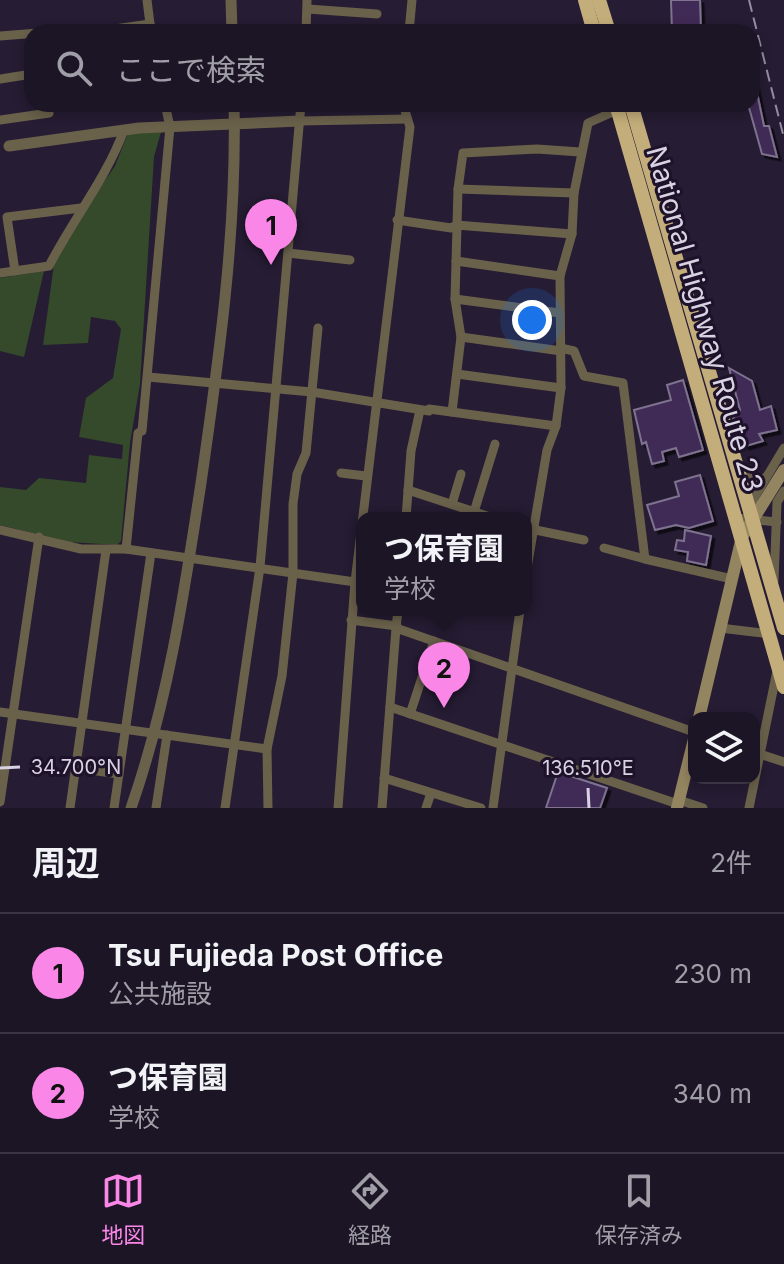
<!DOCTYPE html>
<html lang="ja">
<meta charset="utf-8">
<style>
:root{--surface:#1c1526;--page:#251e2e;--text:#f1f3f6;--muted:#a09fa7;--line:#3a3443;--accent:#fa87e7}
body{margin:0;font-family:Inter,"Noto Sans JP",sans-serif;background:var(--page);color:var(--text)}
.controls{position:absolute;right:24px;bottom:24px;display:grid;overflow:hidden;border-radius:16px;box-shadow:0 4px 12px #0003}
.controls button{width:72px;height:72px;display:grid;place-items:center;padding:0;border:0;border-bottom:2px solid var(--line);background:var(--surface);color:var(--text);font:40px sans-serif}
.you{position:absolute;left:532px;top:320px;width:28px;height:28px;margin:-20px;border:6px solid #fff;border-radius:50%;background:#1a73e8;box-shadow:0 0 0 12px #1a73e833}
.badge{display:grid;place-items:center;width:52px;height:52px;border-radius:50%;background:var(--accent);color:#111;font-size:26px;font-weight:700}
.pin{position:absolute;translate:-50% -66px;filter:drop-shadow(0 2px 4px #0008)}
.pin::after{content:'';position:absolute;top:42px;width:28px;height:24px;background:inherit;clip-path:polygon(0 0,100% 0,50% 100%)}
.popup{position:absolute;left:356px;top:512px;width:176px;height:104px;box-sizing:border-box;display:grid;place-content:center;border-radius:16px;background:var(--surface);filter:drop-shadow(0 2px 6px #0005);font-size:26px;white-space:nowrap;color:var(--muted)}
.popup b{font-size:30px;color:var(--text)}
.popup::after{content:'';position:absolute;left:50%;top:100%;margin-left:-16px;border:16px solid transparent;border-top-color:var(--surface)}
.list{margin:0;padding:0;list-style:none}
h2{display:flex;justify-content:space-between;align-items:center;height:104px;margin:0;padding:0 32px;font-size:34px}
h2 small{font-size:26px;font-weight:400;color:var(--muted)}
.list li{display:grid;grid-template-columns:52px 1fr auto;gap:24px;align-items:center;box-sizing:border-box;height:120px;padding:0 32px;border-top:2px solid var(--line)}
.list b{display:block;font-size:30px;white-space:nowrap}
.list p{margin:0;font-size:26px;white-space:nowrap;color:var(--muted)}
.list em{font-size:26px;font-style:normal;color:var(--muted)}
.icon{flex:none;width:44px;height:44px;fill:none;stroke:currentColor;stroke-width:2;stroke-linecap:round;stroke-linejoin:round}
.map{position:relative;flex:none;width:784px;height:808px;overflow:hidden}
.search{position:absolute;background:var(--surface);box-shadow:0 4px 12px #0003;left:24px;right:24px;top:24px;height:88px;display:flex;align-items:center;gap:20px;box-sizing:border-box;padding:0 28px;border-radius:24px;color:var(--muted);font-size:30px}
.sheet{height:344px;background:var(--surface)}
nav{display:flex;justify-content:space-around;align-items:center;box-sizing:border-box;height:112px;border-top:2px solid var(--line);background:var(--surface);font-size:22px;color:var(--muted)}
nav a{display:grid;justify-items:center;gap:4px}
nav .on{color:var(--accent)}
.map>svg:first-child{display:block}
</style>
<div class="map">
<svg width="784" height="808" viewBox="0 0 784 808">
<defs>
<filter id="shadow"><feDropShadow dx="3.5" dy="3.5" stdDeviation="0" flood-color="#0009"/></filter>
</defs>
<rect width="100%" height="100%" fill="#261c33"/>
<g fill="#344a2a">
<polygon points="161,132 154,157 140,384 130,443 121,541 117,545 69,542 0,525 0,487 26,490 39,478 86,483 89,455 122,459 123,445 79,437 86,398 113,378 121,329 115,321 91,317 88,343 43,345 54,264 76,222 115,166 128,133"/>
<polygon points="44,271 24,357 0,351 0,278"/>
</g>
<g fill="#3f2b57" stroke="#7e728f" stroke-width="2" filter="url(#shadow)">
<polygon points="671,0 700,0 701,32 672,32"/>
<polygon points="755,83 764,126 769,126 777,157 762,154 748,104 752,104"/>
<polygon points="729,368 752,381 760,410 771,406 777,430 759,434 763,441 746,446 740,442 733,418 740,410"/>
<polygon points="683,380 703,450 679,457 676,448 662,452 664,461 652,464 646,442 642,444 634,410 671,400 667,385"/>
<polygon points="700,475 713,521 689,528 676,525 655,530 647,505 679,496 675,482"/>
<polygon points="685,530 711,536 706,565 687,561 688,552 675,550 677,540 684,541"/>
<polygon points="558,772 607,788 600,808 546,808"/>
</g>
<g fill="none" stroke-linecap="round" stroke-linejoin="round">
<g stroke="#6a614b" stroke-width="9">
<polyline points="147,0 151,32"/>
<polyline points="308,9 377,14"/>
<polyline points="94,32 150,24"/>
<polyline points="306,32 307,0"/>
<polyline points="409,32 412,0"/>
<polyline points="0,36 51,32"/>
<polyline points="0,79 32,74"/>
<polyline points="0,120 49,113 48,104"/>
<polyline points="300,121 407,119"/>
<polyline points="458,189 574,193"/>
<polyline points="397,220 451,228 456,225 572,234"/>
<polyline points="288,253 350,260"/>
<polyline points="456,261 560,276"/>
<polyline points="15,271 7,217 81,208"/>
<path d="M0,273L49,266C73,219 106,179 124,130"/>
<polyline points="455,299 560,313"/>
<polyline points="461,337 561,351"/>
<polyline points="560,348 574,351 584,376 623,383 645,559 732,579"/>
<polyline points="457,374 561,388"/>
<polyline points="148,377 312,392 429,411"/>
<polyline points="429,409 556,426"/>
<polyline points="452,412 461,337 455,299 458,189 463,153 537,149 580,152"/>
<polyline points="737,472 754,480 765,478"/>
<polyline points="341,473 366,476"/>
<polyline points="408,490 493,518"/>
<polyline points="452,504 461,474"/>
<polyline points="753,509 754,498 784,448"/>
<polyline points="474,512 495,444"/>
<polyline points="406,518 411,451 420,410"/>
<polyline points="736,518 777,522"/>
<polyline points="526,528 584,540"/>
<polyline points="0,530 81,549 126,549 355,582"/>
<polyline points="604,548 645,559"/>
<polyline points="126,549 138,433 142,431 170,127 165,104"/>
<polyline points="526,574 547,450 556,426 561,388 560,276 572,234 574,193 588,123 622,108"/>
<polyline points="774,581 777,502 784,491"/>
<polyline points="351,620 397,626"/>
<polyline points="396,628 398,610"/>
<polyline points="720,628 771,634"/>
<polyline points="390,707 678,804"/>
<polyline points="0,712 267,749"/>
<polyline points="410,714 434,641"/>
<polyline points="754,752 784,762"/>
<polyline points="75,768 119,774"/>
<polyline points="384,778 481,808"/>
<polyline points="679,800 703,808"/>
<polyline points="0,802 39,537"/>
<polyline points="70,808 106,550"/>
<polyline points="114,808 151,553"/>
<polyline points="156,808 167,735"/>
<polyline points="225,808 260,567 301,104"/>
<polyline points="268,808 267,749 282,676 293,573 293,504 297,474 306,453 318,328"/>
<polyline points="338,808 355,582 410,127 403,104"/>
<polyline points="382,808 396,628 694,732"/>
<polyline points="426,808 431,793"/>
<polyline points="493,808 520,610"/>
<polyline points="749,808 778,666"/>
</g>
<g stroke="#6a614b" stroke-width="11">
<polyline points="231,0 232,32"/>
<polyline points="9,146 139,128 300,121"/>
<path d="M131,808C168,702 184,594 201,483C219,358 237,231 234,104"/>
</g>
<g stroke="#948561" stroke-width="12">
<polyline points="699,718 742,537 784,470"/>
<polyline points="677,808 694,739"/>
</g>
<g stroke="#c3ad7a" stroke-width="14">
<polyline points="585,0 594,32"/>
<polyline points="599,0 609,32"/>
<polyline points="616,104 784,687"/>
<polyline points="631,104 784,628"/>
</g>
<polyline stroke="#958da0" stroke-width="2" stroke-dasharray="12 6" stroke-linecap="butt" points="749,0 784,138"/>
</g>
<path fill="none" stroke="#d8d2e2" stroke-width="3" d="M0,768L20,767M588,788L589,808"/>
<g text-anchor="middle" stroke-width="6" stroke-linejoin="round" paint-order="stroke">
<g font-size="28" fill="#d8d2e2" stroke="#1d1229">
<text transform="translate(705 319) rotate(74)" y="10">National Highway Route 23</text>
</g>
</g>
<g font-size="20" text-anchor="middle" fill="#d8d2e2" stroke="#1d1229" stroke-width="6" stroke-linejoin="round" paint-order="stroke">
<text x="76" y="774">34.700°N</text>
<text x="588" y="775">136.510°E</text>
</g>
</svg>
<div class="controls">
<button><svg class="icon" aria-label="layers" viewBox="0 0 24 24"><path d="M12 4l9 5-9 5-9-5zM3 14l9 5 9-5"/></svg></button>
</div>
<div class="you"></div>
<div class="pin badge" style="left:271px;top:265px">1</div>
<div class="pin badge" style="left:444px;top:708px">2</div>
<div class="popup"><b>つ保育園</b>学校</div>
<div class="search"><svg class="icon" aria-label="search" viewBox="0 0 24 24"><circle cx="10" cy="10" r="6"/><path d="M15 15l6 6"/></svg>ここで検索</div>
</div>
<section class="sheet">
<h2>周辺<small>2件</small></h2>
<ul class="list">
<li><span class="badge">1</span><div><b>Tsu Fujieda Post Office</b><p>公共施設</p></div><em>230 m</em></li>
<li><span class="badge">2</span><div><b>つ保育園</b><p>学校</p></div><em>340 m</em></li>
</ul>
</section>
<nav>
<a class="on"><svg class="icon" aria-label="map" viewBox="0 0 24 24"><path d="M3 6l6-2 6 2 6-2v14l-6 2-6-2-6 2zM9 4v14M15 6v14"/></svg>地図</a>
<a><svg class="icon" aria-label="directions" viewBox="0 0 24 24"><path d="M12 3l9 9-9 9-9-9zM9 14v-3h6M13 9l2 2-2 2"/></svg>経路</a>
<a><svg class="icon" aria-label="saved" viewBox="0 0 24 24"><path d="M7 4h10v16l-5-4-5 4z"/></svg>保存済み</a>
</nav>
